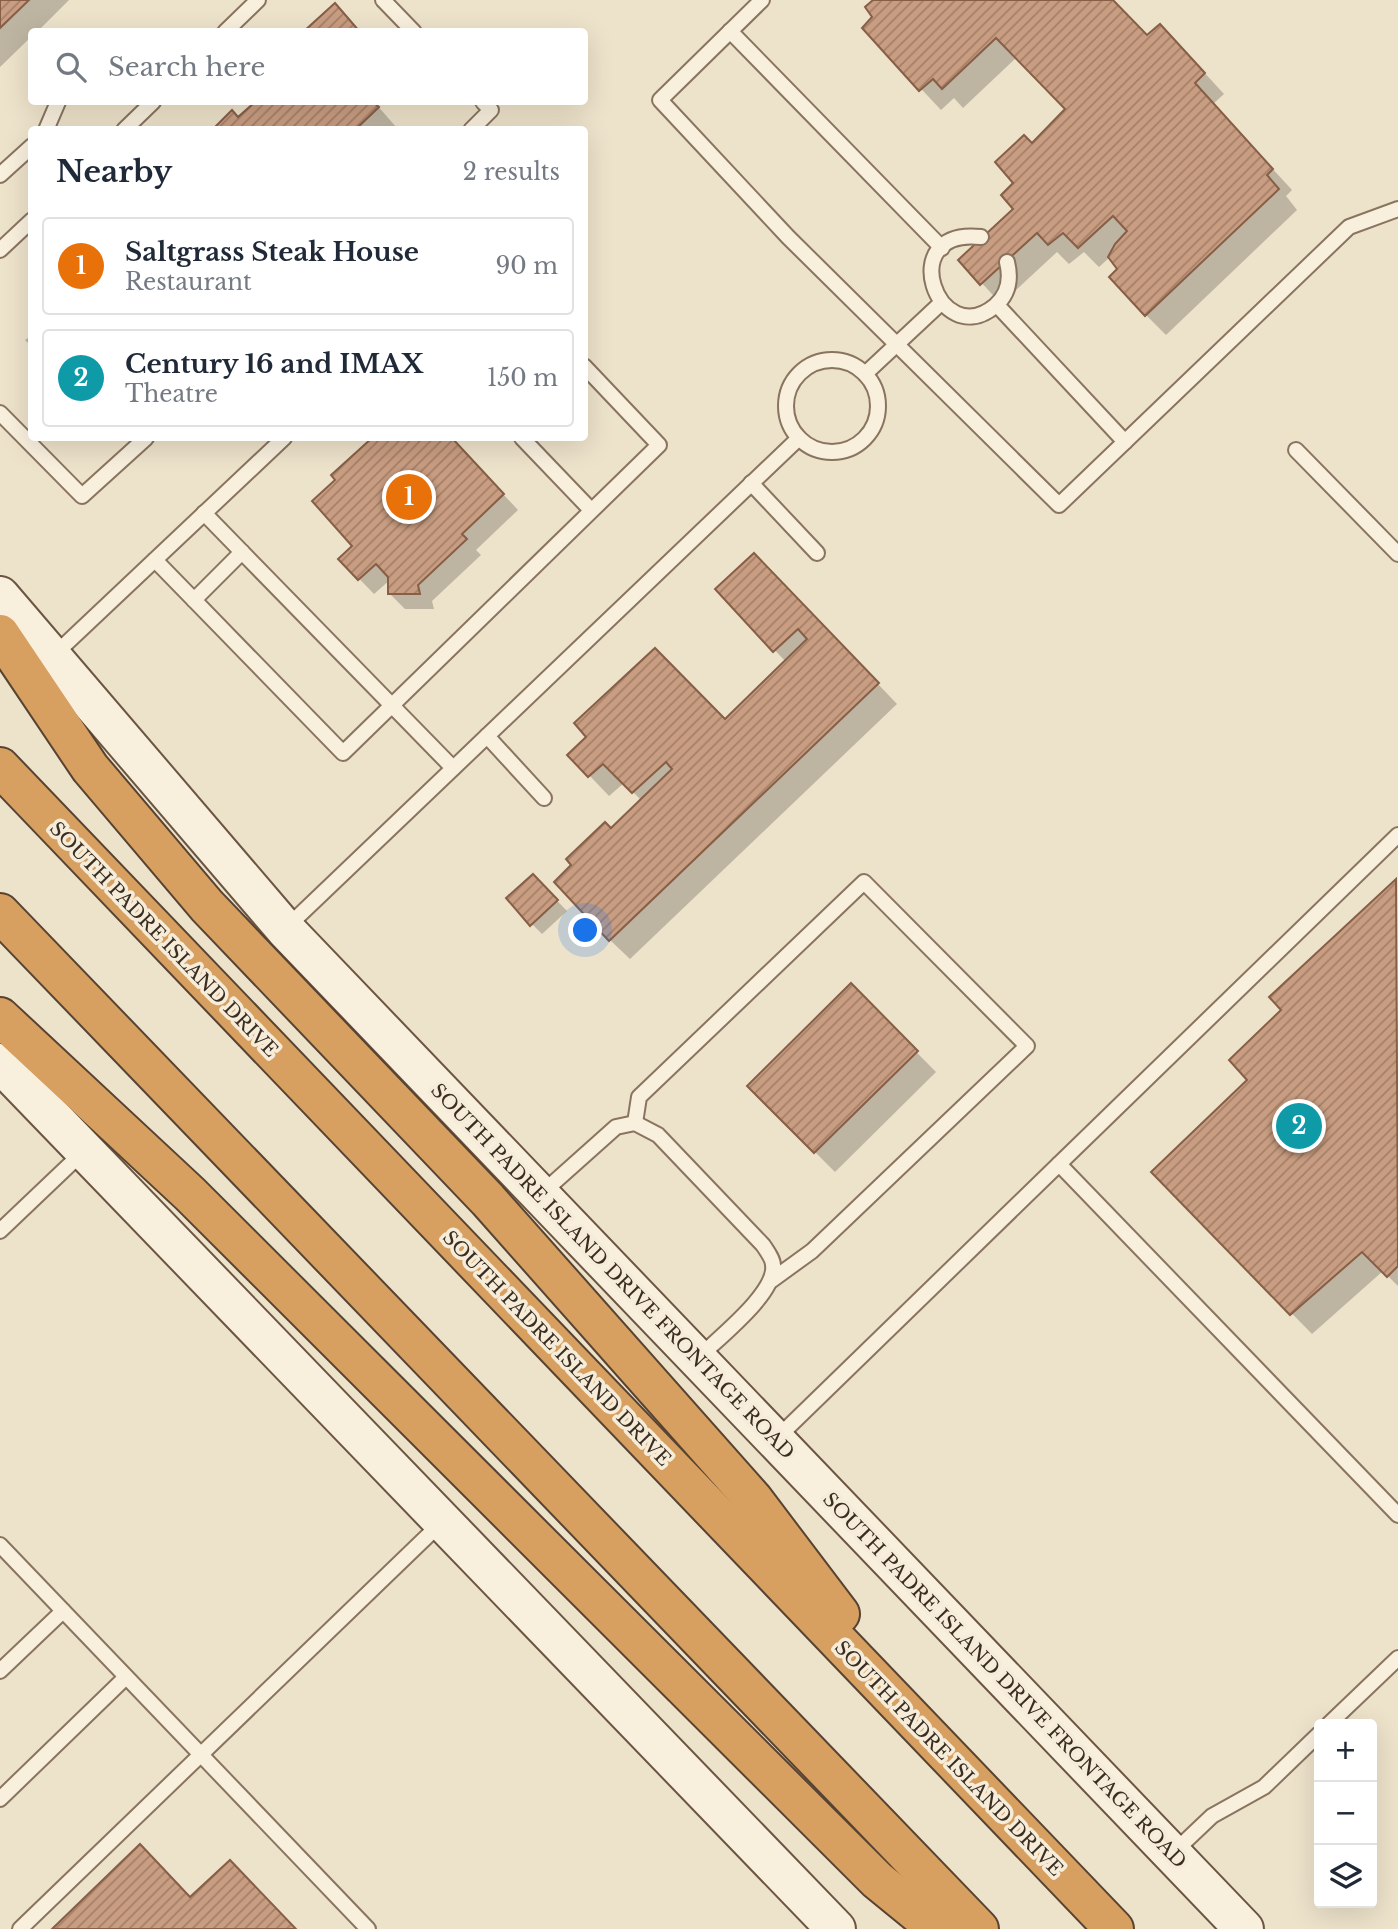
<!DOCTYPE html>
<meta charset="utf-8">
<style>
:root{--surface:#fff;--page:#f6f6f7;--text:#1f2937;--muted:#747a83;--line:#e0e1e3;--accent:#0f766e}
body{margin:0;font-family:"Libre Baskerville",serif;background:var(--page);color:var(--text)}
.controls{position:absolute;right:21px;bottom:21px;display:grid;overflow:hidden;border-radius:7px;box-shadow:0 7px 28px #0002}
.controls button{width:63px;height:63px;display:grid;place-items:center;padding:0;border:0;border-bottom:2px solid var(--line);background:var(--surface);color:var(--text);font:35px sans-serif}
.you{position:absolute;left:586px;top:931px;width:24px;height:24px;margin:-18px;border:5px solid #fff;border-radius:50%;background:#1a73e8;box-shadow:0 0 0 10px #1a73e833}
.badge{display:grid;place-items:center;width:46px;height:46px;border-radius:50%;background:var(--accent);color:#fff;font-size:23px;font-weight:700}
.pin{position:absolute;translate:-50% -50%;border:4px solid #fff;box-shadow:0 2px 7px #0006}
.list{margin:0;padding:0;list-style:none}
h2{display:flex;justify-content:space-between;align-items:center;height:91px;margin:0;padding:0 28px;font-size:30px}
h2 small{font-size:23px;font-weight:400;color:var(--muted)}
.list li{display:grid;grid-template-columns:46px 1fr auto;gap:21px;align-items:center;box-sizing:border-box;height:98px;margin:0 14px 14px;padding:0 14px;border:2px solid var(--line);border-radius:7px}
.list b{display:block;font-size:26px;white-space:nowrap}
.list p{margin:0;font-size:23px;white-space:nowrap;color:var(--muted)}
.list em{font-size:23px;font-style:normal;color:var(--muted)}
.icon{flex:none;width:38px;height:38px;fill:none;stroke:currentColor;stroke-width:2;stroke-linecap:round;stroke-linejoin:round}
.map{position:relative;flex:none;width:1398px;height:1929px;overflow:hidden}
.search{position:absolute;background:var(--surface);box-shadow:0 7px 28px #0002;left:28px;top:28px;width:560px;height:77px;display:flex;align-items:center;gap:18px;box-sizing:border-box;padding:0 24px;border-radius:7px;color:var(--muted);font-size:26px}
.panel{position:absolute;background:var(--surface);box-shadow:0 7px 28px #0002;left:28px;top:126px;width:560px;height:315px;border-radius:7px}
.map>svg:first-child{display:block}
</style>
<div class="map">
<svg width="1398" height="1929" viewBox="0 0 1398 1929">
<defs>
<pattern id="building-hatch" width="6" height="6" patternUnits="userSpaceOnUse" patternTransform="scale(1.75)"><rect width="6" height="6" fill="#c99d81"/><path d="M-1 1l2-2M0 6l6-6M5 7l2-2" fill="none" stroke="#a48069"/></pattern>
</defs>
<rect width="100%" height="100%" fill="#ede2ca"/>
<g fill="#0003">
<polygon points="0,0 69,0 37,32 32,32 32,36 0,67"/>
<polygon points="875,0 1112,0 1147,37 1180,46 1224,94 1213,104 1292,190 1286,196 1297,210 1166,335 1146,315 1110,257 1099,267 1084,252 1069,264 1057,252 1001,304 961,260 1016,209 1015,183 1033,145 1067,109 1017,57 963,108 954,98 941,110 864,28 875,18"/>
<polygon points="257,102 378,102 376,104 397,128 215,130 238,119"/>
<polygon points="32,335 32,347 25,340"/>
<polygon points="375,438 451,438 518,510 476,550 481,555 432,601 434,609 405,609 390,594 390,580 374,594 340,559 355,546 338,480 334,475"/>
<polygon points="774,575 897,704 630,959 610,940 611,831 642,801 624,783 609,796 570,755 725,721 786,662 717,589"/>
<polygon points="533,876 567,911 542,934 532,924"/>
<polygon points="1396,881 1398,1286 1383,1271 1312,1334 1154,1172 1249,1081 1283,1010 1272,997"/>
<polygon points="851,986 936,1072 835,1172 749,1086"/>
</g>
<g fill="url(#building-hatch)" stroke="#875e46" stroke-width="2">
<polygon points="0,0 29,0 0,28"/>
<polygon points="873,0 1113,0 1147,35 1160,24 1205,73 1195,83 1273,169 1267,175 1279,189 1145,316 1109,277 1117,269 1108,257 1115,244 1127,231 1113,216 1078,248 1063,233 1048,245 1037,233 980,285 958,260 1013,209 1001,195 1013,183 995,162 1024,135 1032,143 1065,109 996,38 942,89 933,79 919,91 862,28 872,17 865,7"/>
<polygon points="335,3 360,32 303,32"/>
<polygon points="255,102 373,102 379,107 355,130 212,130 232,110 238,117"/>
<polygon points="372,438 452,438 504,494 462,534 467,539 418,585 420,594 388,594 388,577 376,564 358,580 338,559 352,546 312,501 335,480 331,475"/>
<polygon points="754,553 879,683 609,941 554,882 571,865 566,859 605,822 611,828 672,769 666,762 632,793 603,764 588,777 567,755 586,737 574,723 655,648 725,719 807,639 798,629 773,652 715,589"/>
<polygon points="533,874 558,900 530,926 506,898"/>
<polygon points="1396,879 1398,1266 1387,1277 1362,1252 1290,1315 1151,1172 1247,1080 1229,1060 1281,1010 1269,997"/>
<polygon points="851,983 918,1051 814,1153 747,1086"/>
<polygon points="140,1844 190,1897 230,1860 296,1929 52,1929"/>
</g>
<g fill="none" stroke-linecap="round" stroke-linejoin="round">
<defs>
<g id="lane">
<polyline points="383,0 414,32"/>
<polyline points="762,0 660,100 788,237 1059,505 1349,227 1398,209"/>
<polyline points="730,31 942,248"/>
<polyline points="225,32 258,0"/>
<polyline points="46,130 58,102"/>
<polyline points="124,130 153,102"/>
<polyline points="471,130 491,110 483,102"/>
<polyline points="0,175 32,146"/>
<path d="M981,237C893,227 938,353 995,306C1009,294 1011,278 1007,262"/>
<polyline points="0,250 32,220"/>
<polyline points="997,305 1125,442"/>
<circle cx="832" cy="406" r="46"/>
<polyline points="865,374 941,303"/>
<polyline points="0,413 82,496 146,438"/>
<polyline points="522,438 591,510"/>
<polyline points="1296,450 1398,554"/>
<polyline points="751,483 817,553"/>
<polyline points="204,513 242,552"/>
<polyline points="155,560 194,600"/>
<polyline points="53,656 284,438"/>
<polyline points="487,736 544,798"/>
<polyline points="453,768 242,552 194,600 343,753 659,445 584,366"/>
<polyline points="286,928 799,438"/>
<polyline points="635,1123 639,1097 864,882 1027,1046 812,1251 772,1280"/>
<polyline points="1059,1164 1398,835"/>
<path d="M541,1194L616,1127L635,1123L658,1135L763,1245C767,1251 773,1259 773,1265C777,1293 717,1339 697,1359"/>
<polyline points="0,1231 84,1151"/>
<polyline points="775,1440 1059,1164 1398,1515"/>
<polyline points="0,1545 368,1929"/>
<polyline points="0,1671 63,1611"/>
<polyline points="1329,1724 1398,1658"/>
<polyline points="0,1799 126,1677"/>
<polyline points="1173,1853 1212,1816 1264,1787 1319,1734"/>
<polyline points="20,1929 442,1522"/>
</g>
<g id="secondary">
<polyline points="0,596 285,929 1244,1929"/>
<polyline points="0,1063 836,1929"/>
</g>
<g id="highway">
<polyline points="0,634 90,768 207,906 488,1200 753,1499 840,1614"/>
<polyline points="0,767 1114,1929"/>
<polyline points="0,913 979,1929"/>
<polyline points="0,1017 190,1194 877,1880 937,1929"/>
</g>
</defs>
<use href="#lane" stroke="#89745f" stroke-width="18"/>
<use href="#secondary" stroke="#6b5542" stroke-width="42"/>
<use href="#highway" stroke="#574332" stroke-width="42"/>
<use href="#lane" stroke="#f8efdd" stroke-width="14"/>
<use href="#secondary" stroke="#f8efdd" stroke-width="38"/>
<use href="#highway" stroke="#d79f60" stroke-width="38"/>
</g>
<g text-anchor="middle" stroke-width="7" stroke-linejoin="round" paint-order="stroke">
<g font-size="19" fill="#3a2d21" stroke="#f5ecd9">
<text transform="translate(164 939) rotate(46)" y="7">SOUTH PADRE ISLAND DRIVE</text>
<text transform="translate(613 1271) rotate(46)" y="7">SOUTH PADRE ISLAND DRIVE FRONTAGE ROAD</text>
<text transform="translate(557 1348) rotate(46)" y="7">SOUTH PADRE ISLAND DRIVE</text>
<text transform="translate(1005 1680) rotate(46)" y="7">SOUTH PADRE ISLAND DRIVE FRONTAGE ROAD</text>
<text transform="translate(949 1758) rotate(46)" y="7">SOUTH PADRE ISLAND DRIVE</text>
</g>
</g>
</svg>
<div class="controls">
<button>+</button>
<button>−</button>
<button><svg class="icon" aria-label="layers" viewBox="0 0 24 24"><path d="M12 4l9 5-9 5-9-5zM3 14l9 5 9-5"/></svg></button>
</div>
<div class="you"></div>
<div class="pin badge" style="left:409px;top:497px;background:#e8710a">1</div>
<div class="pin badge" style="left:1299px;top:1126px;background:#0f9aa8">2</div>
<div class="search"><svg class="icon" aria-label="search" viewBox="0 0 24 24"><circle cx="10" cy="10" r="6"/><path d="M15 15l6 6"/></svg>Search here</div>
<section class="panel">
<h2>Nearby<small>2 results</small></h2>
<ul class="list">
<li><span class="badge" style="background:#e8710a">1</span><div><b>Saltgrass Steak House</b><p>Restaurant</p></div><em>90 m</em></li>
<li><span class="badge" style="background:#0f9aa8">2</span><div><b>Century 16 and IMAX</b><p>Theatre</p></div><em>150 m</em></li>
</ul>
</section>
</div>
